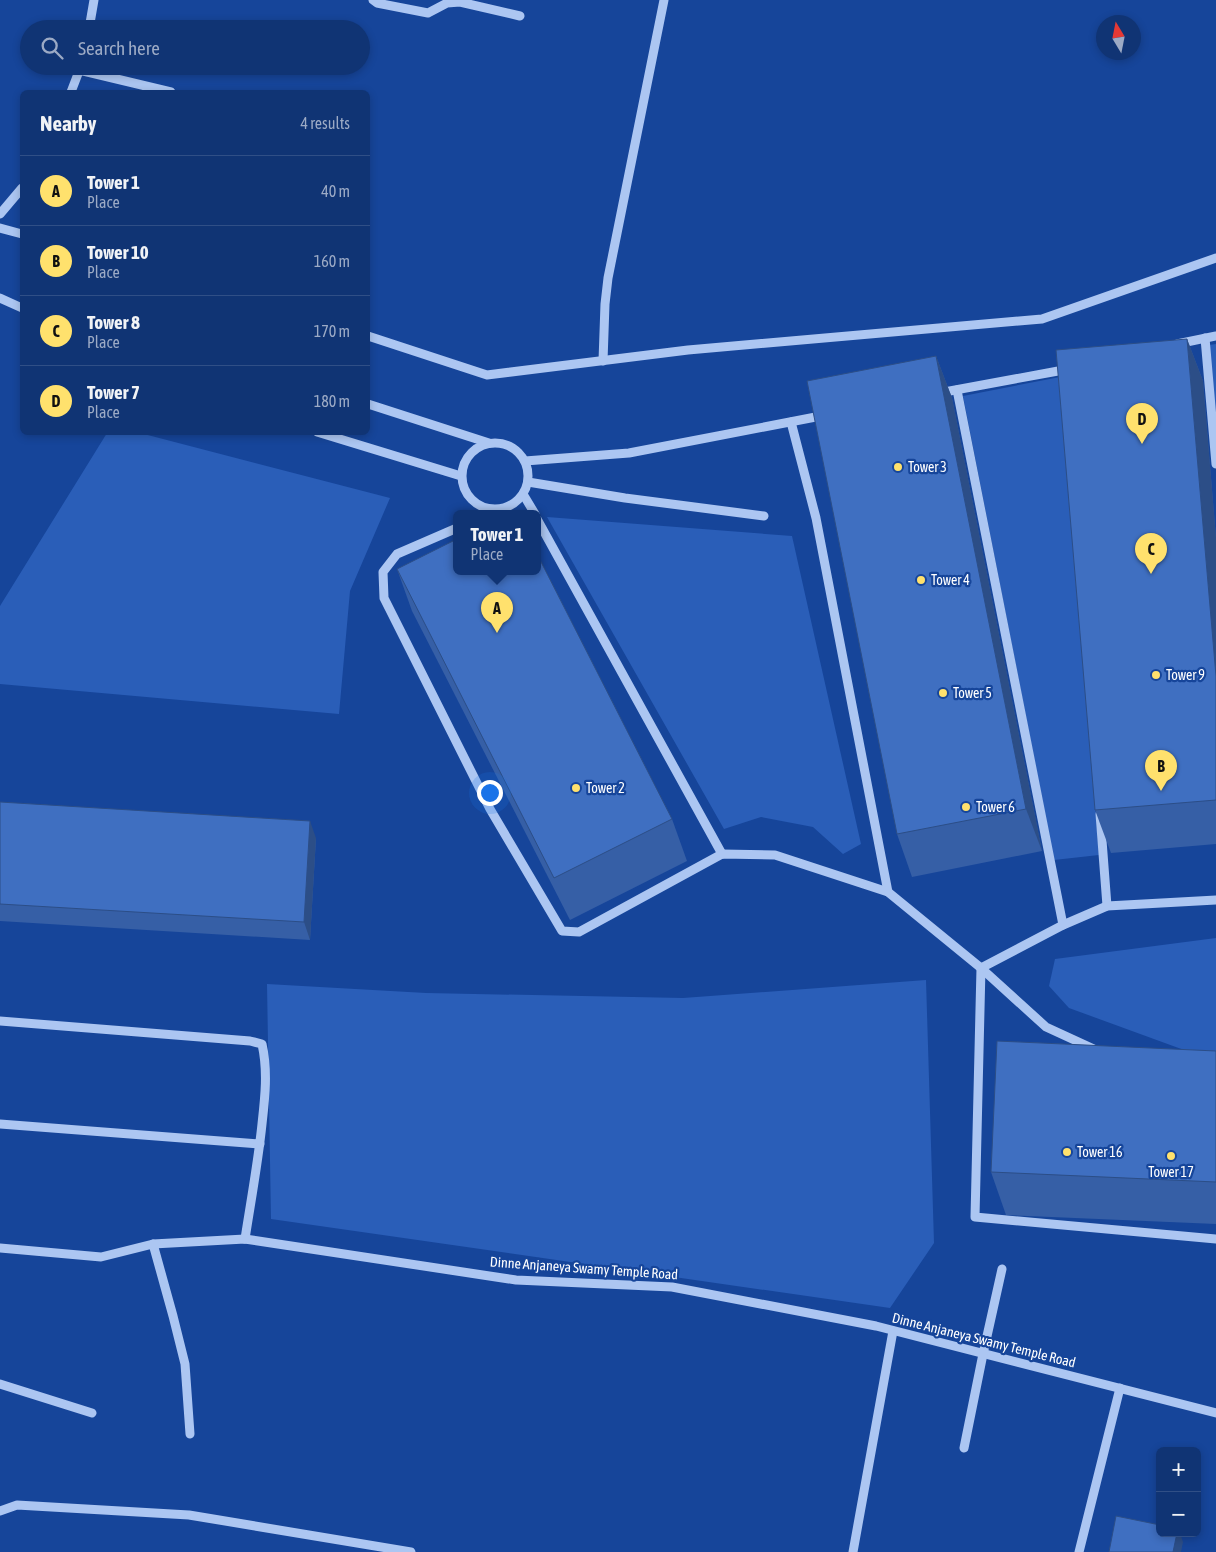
<!DOCTYPE html>
<meta charset="utf-8">
<style>
:root{--surface:#103474;--page:#193c79;--text:#f1f3f6;--muted:#9caac5;--line:#304f86;--accent:#ffe16d}
body{margin:0;font-family:"Asap Condensed",sans-serif;background:var(--page);color:var(--text)}
.controls{position:absolute;right:15px;bottom:15px;display:grid;overflow:hidden;border-radius:8px;box-shadow:0 2px 8px #0003}
.controls button{width:45px;height:45px;display:grid;place-items:center;padding:0;border:0;border-bottom:1px solid var(--line);background:var(--surface);color:var(--text);font:25px sans-serif}
.compass{position:absolute;left:1096px;top:15px;width:45px;height:45px;border-radius:50%;background:var(--surface);box-shadow:0 2px 8px #0003;rotate:350deg}
.you{position:absolute;left:489px;top:792px;width:18px;height:18px;margin:-12px;border:4px solid #fff;border-radius:50%;background:#1a73e8;box-shadow:0 0 0 8px #1a73e833}
.badge{display:grid;place-items:center;width:32px;height:32px;border-radius:50%;background:var(--accent);color:#111;font-size:16px;font-weight:700}
.pin{position:absolute;translate:-50% -41px;filter:drop-shadow(0 1px 2px #0008)}
.pin::after{content:'';position:absolute;top:26px;width:18px;height:15px;background:inherit;clip-path:polygon(0 0,100% 0,50% 100%)}
.popup{position:absolute;left:453px;top:510px;width:88px;height:65px;box-sizing:border-box;display:grid;place-content:center;border-radius:8px;background:var(--surface);filter:drop-shadow(0 1px 4px #0005);font-size:16px;white-space:nowrap;color:var(--muted)}
.popup b{font-size:19px;color:var(--text)}
.popup::after{content:'';position:absolute;left:50%;top:100%;margin-left:-10px;border:10px solid transparent;border-top-color:var(--surface)}
.list{margin:0;padding:0;list-style:none}
h2{display:flex;justify-content:space-between;align-items:center;height:65px;margin:0;padding:0 20px;font-size:21px}
h2 small{font-size:16px;font-weight:400;color:var(--muted)}
.list li{display:grid;grid-template-columns:32px 1fr auto;gap:15px;align-items:center;box-sizing:border-box;height:70px;padding:0 20px;border-top:1px solid var(--line)}
.list b{display:block;font-size:19px;white-space:nowrap}
.list p{margin:0;font-size:16px;white-space:nowrap;color:var(--muted)}
.list em{font-size:16px;font-style:normal;color:var(--muted)}
.icon{flex:none;width:28px;height:28px;fill:none;stroke:currentColor;stroke-width:2;stroke-linecap:round;stroke-linejoin:round}
.map{position:relative;flex:none;width:1216px;height:1552px;overflow:hidden}
.search{position:absolute;background:var(--surface);box-shadow:0 2px 8px #0003;left:20px;top:20px;width:350px;height:55px;display:flex;align-items:center;gap:12px;box-sizing:border-box;padding:0 18px;border-radius:28px;color:var(--muted);font-size:19px}
.panel{position:absolute;background:var(--surface);box-shadow:0 2px 8px #0003;left:20px;top:90px;width:350px;height:345px;border-radius:8px}
.map>svg:first-child{display:block}
</style>
<div class="map">
<svg width="1216" height="1552" viewBox="0 0 1216 1552">
<rect width="100%" height="100%" fill="#16459a"/>
<g fill="#2a5eb8">
<polygon points="1216,344 1216,416 1209,345"/>
<polygon points="1060,377 1099,855 1054,860 963,396"/>
<polygon points="107,433 140,433 390,498 350,591 339,714 0,684 0,606"/>
<polygon points="547,517 792,536 861,844 843,854 813,827 761,817 724,829"/>
<polygon points="1216,938 1216,1058 1195,1054 1069,1008 1049,986 1055,959"/>
<polygon points="926,980 934,1243 890,1308 271,1219 267,984 426,993 683,998"/>
</g>
<g fill="none" stroke-linecap="round" stroke-linejoin="round">
<g stroke="#acc6f2" stroke-width="9">
<polyline points="373,0 377,3 428,13 447,3 460,2 520,16"/>
<polyline points="89,29 94,0"/>
<polyline points="79,70 171,92"/>
<polyline points="71,92 81,66"/>
<polyline points="0,214 22,188"/>
<polyline points="0,228 22,234"/>
<polyline points="0,298 22,308"/>
<polyline points="368,336 487,375 688,350 1042,319 1216,258"/>
<polyline points="1205,338 1216,464"/>
<polyline points="1177,344 1216,336"/>
<polyline points="603,361 605,304 608,278 664,0"/>
<polyline points="957,390 1063,925"/>
<polyline points="939,393 1069,369"/>
<polyline points="368,404 489,443"/>
<polyline points="791,422 816,518 888,892"/>
<polyline points="317,432 461,476"/>
<circle cx="495" cy="476" r="33"/>
<polyline points="525,461 629,453 826,415"/>
<polyline points="528,482 625,498 764,516"/>
<polyline points="523,494 535,514"/>
<polyline points="537,519 722,854"/>
<polyline points="457,528 397,554 383,572 384,598 490,809 562,931 579,932 722,854 775,855 888,892 981,968 1046,1027 1096,1050"/>
<polyline points="1100,814 1107,906"/>
<polyline points="981,968 975,1217 1216,1239"/>
<polyline points="981,968 1063,925 1107,906 1216,900"/>
<path d="M0,1021L250,1041L262,1044C268,1071 265,1097 262,1124C258,1163 251,1200 245,1239"/>
<polyline points="0,1124 260,1144"/>
<polyline points="153,1244 173,1316 185,1364 190,1434"/>
<polyline points="0,1248 101,1257 153,1244 245,1239 516,1280 672,1287 876,1326 1216,1413"/>
<polyline points="0,1384 92,1413"/>
<polyline points="964,1448 983,1354 1002,1269"/>
<polyline points="0,1511 17,1505 189,1515 411,1552"/>
<polyline points="853,1552 893,1331"/>
<polyline points="1079,1552 1120,1388"/>
</g>
</g>
<g fill="#365fa6">
<polygon points="1187,339 1203,381 1216,538 1216,844 1111,853 1095,810"/>
<polygon points="936,356 952,398 1042,851 912,877 897,834"/>
<polygon points="397,569 672,819 687,861 570,920 412,611"/>
<polygon points="0,802 316,838 310,940 0,921"/>
<polygon points="1216,1051 1216,1224 1006,1215 991,1172"/>
</g>
<g fill="#2c4e87">
<polygon points="1187,339 1203,381 1216,538 1216,676"/>
<polygon points="936,356 952,398 1042,851 1026,809"/>
<polygon points="310,821 316,838 310,940 304,922"/>
<polygon points="1177,1533 1180,1533 1183,1542 1181,1552 1173,1552"/>
</g>
<g fill="#3f6fc1" stroke="#2c4e87">
<polygon points="1187,339 1216,676 1216,800 1095,810 1056,350"/>
<polygon points="936,356 1026,809 897,834 807,381"/>
<polygon points="514,510 517,514 505,514"/>
<polygon points="457,539 457,572 537,572 537,554 672,819 554,878 397,569"/>
<polygon points="0,802 310,821 304,922 0,904"/>
<polygon points="997,1041 1216,1051 1216,1182 991,1172"/>
<polygon points="1116,1516 1160,1525 1160,1533 1177,1533 1173,1552 1109,1552"/>
</g>
<g fill="#ffe16d" stroke="#16459a" stroke-width="2">
<circle cx="898" cy="467" r="5"/>
<circle cx="921" cy="580" r="5"/>
<circle cx="1156" cy="675" r="5"/>
<circle cx="943" cy="693" r="5"/>
<circle cx="576" cy="788" r="5"/>
<circle cx="966" cy="807" r="5"/>
<circle cx="1067" cy="1152" r="5"/>
<circle cx="1171" cy="1156" r="5"/>
</g>
<g text-anchor="middle" stroke-width="4.5" stroke-linejoin="round" paint-order="stroke">
<g font-size="14" fill="#fff" stroke="#16459a" text-anchor="start">
<text x="908" y="472">Tower 3</text>
<text x="931" y="585">Tower 4</text>
<text x="1166" y="680">Tower 9</text>
<text x="953" y="698">Tower 5</text>
<text x="586" y="793">Tower 2</text>
<text x="976" y="812">Tower 6</text>
<text x="1077" y="1157">Tower 16</text>
<text x="1171" y="1177" text-anchor="middle">Tower 17</text>
</g>
<g font-size="14" fill="#fff" stroke="#16459a">
<text transform="translate(584 1268) rotate(4)" y="5">Dinne Anjaneya Swamy Temple Road</text>
<text transform="translate(984 1340) rotate(14)" y="5">Dinne Anjaneya Swamy Temple Road</text>
</g>
</g>
</svg>
<div class="controls">
<button>+</button>
<button>−</button>
</div>
<svg class="compass" viewBox="-18 -18 36 36"><path d="M0-13l5 13h-10z" fill="#e53935"/><path d="M0 13l5-13h-10z" fill="#9caac5"/></svg>
<div class="you"></div>
<div class="pin badge" style="left:497px;top:633px">A</div>
<div class="popup"><b>Tower 1</b>Place</div>
<div class="pin badge" style="left:1161px;top:791px">B</div>
<div class="pin badge" style="left:1151px;top:574px">C</div>
<div class="pin badge" style="left:1142px;top:444px">D</div>
<div class="search"><svg class="icon" aria-label="search" viewBox="0 0 24 24"><circle cx="10" cy="10" r="6"/><path d="M15 15l6 6"/></svg>Search here</div>
<section class="panel">
<h2>Nearby<small>4 results</small></h2>
<ul class="list">
<li><span class="badge">A</span><div><b>Tower 1</b><p>Place</p></div><em>40 m</em></li>
<li><span class="badge">B</span><div><b>Tower 10</b><p>Place</p></div><em>160 m</em></li>
<li><span class="badge">C</span><div><b>Tower 8</b><p>Place</p></div><em>170 m</em></li>
<li><span class="badge">D</span><div><b>Tower 7</b><p>Place</p></div><em>180 m</em></li>
</ul>
</section>
</div>
